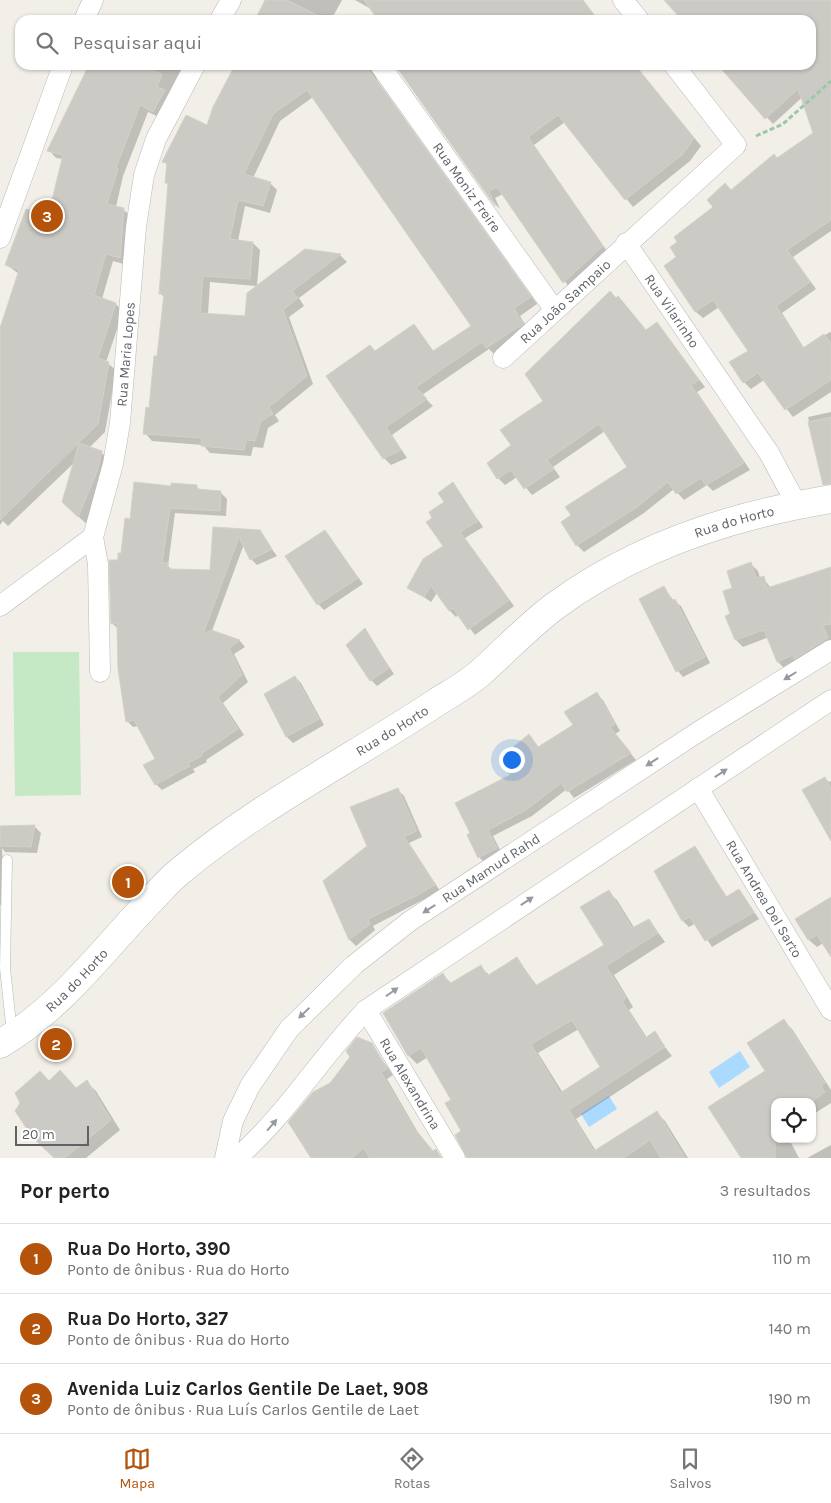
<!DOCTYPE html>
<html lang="pt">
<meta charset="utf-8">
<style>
:root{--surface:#fff;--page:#f2f2f2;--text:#222;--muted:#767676;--line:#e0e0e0;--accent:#b45309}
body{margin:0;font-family:Karla,sans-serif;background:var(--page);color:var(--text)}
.controls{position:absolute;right:15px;bottom:15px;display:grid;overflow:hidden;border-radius:10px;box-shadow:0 1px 4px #0004}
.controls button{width:45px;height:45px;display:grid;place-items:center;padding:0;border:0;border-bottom:1px solid var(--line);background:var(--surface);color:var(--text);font:25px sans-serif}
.scale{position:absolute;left:15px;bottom:12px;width:74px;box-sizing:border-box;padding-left:5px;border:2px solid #5f6368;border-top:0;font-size:14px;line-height:18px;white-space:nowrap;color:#5f6368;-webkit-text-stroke:4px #fff;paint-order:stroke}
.you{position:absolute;left:511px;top:759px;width:18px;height:18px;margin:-12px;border:4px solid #fff;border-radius:50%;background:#1a73e8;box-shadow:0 0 0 8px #1a73e833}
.badge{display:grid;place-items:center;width:32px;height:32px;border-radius:50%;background:var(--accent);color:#fff;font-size:16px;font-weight:700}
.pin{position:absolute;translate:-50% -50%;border:2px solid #fff;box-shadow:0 1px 5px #0006}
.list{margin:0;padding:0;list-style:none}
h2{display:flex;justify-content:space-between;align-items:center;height:65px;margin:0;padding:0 20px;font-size:21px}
h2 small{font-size:16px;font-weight:400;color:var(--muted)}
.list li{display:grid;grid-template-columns:32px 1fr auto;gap:15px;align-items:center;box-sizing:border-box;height:70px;padding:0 20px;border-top:1px solid var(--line)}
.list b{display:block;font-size:19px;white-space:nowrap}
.list p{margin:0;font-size:16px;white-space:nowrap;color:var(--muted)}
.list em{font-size:16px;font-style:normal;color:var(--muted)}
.icon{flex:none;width:28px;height:28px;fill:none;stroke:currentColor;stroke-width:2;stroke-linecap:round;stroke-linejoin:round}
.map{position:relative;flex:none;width:831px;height:1158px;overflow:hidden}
.search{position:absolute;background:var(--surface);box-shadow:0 1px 4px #0004;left:15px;right:15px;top:15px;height:55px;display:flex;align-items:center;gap:12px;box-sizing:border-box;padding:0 18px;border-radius:15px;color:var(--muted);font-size:19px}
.sheet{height:275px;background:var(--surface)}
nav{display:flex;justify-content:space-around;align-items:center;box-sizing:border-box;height:70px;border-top:1px solid var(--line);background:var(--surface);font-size:14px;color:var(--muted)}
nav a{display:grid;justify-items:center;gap:2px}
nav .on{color:var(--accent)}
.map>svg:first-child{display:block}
</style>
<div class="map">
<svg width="831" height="1158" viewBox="0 0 831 1158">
<rect width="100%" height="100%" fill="#f1efe8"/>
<polygon fill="#c5e8c5" points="13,652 79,652 81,795 15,796"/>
<g fill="#aadaff">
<polygon points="740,1051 750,1067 719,1088 709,1072"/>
<polygon points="609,1096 617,1109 589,1127 581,1114"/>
</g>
<g fill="#0003" fill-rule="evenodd">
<polygon points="266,0 342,0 331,20 256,20"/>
<polygon points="355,0 582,0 598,20 380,20 371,9"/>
<polygon points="667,0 831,0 831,71 773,124 719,65 811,65 811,20 684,20"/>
<polygon points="90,65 190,65 161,118 148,112 123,176 116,207 123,209 130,216 127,265 113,261 102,299 116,304 123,312 106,362 116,370 105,432 89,448 101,452 110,461 88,525 73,512 76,461 8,526 3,521 0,525 0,332 19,274 7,265 52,205 63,159 56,158 49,150"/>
<polygon points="236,65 379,65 375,74 377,80 537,304 520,316 529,331 494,354 489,349 422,395 433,406 392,435 407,458 391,465 384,458 370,346 376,352 414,326 434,352 472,326 313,97 280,121 253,178 270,183 277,190 270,213 245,206 238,241 253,243 260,250 257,286 210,282 208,314 246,318 305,250 340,255 347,262 299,298 304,306 289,317 313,384 275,415 279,421 268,428 263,448 253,447 251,456 210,453 203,445 152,441 145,433 159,357 165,298 161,294 169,185 166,183 168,166 163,161 208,127"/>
<polygon points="396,65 635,65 701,146 690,161 633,207 565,122 534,145 609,254 571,290 503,194 495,198 500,209 496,205"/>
<polygon points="831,98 831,231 793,257 816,289 782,313 804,348 830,332 831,333 831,392 793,417 764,380 751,389 744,382 750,351 719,307 703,318 696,312 665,266 678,257 715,208 731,191 814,133"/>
<polygon points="657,324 705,387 697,392 750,470 713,491 707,485 684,500 674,489 644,513 584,552 577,545 628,468 605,431 553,467 560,477 532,495 517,477 505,485 498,478 513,445"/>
<polygon points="831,412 831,473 820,467 808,417"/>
<polygon points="453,484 483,527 465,538 514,606 475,635 459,614 456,617 450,611 437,593 431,602 409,587 444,546 446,503"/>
<polygon points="196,486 201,491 221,493 227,499 226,516 175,513 168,566 173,571 212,571 214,528 259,531 277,556 257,565 251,559 244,544 212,631 240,641 245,647 234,654 248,682 223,703 244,735 206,760 207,762 193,769 195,772 162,790 156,784 157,760 139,726 133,727 127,721 119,630 112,623 119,562 131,520 172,487"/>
<polygon points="325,531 363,584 324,610 318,604"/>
<polygon points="751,564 758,571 760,578 763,578 771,588 831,567 831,646 785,669 778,662 769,637 743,647 736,640 727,616 731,614 734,589"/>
<polygon points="664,588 674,601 681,606 710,663 683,677 678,671"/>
<polygon points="365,630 394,674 377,686 371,680"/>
<polygon points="295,677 301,683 324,725 293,743 287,737 266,695"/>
<polygon points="597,694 603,700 620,731 615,734 636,760 574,798 567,789 532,816 493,836 502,854 485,863 479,857 468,836 511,775 529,736 539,748 575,725"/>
<polygon points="825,778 829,782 831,781 831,838"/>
<polygon points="398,790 404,796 422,837 409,843 440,891 373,926 375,930 356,946 350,940 325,881 368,847"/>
<polygon points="0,827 35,827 41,833 37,853 5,852 2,848 4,904 0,905"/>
<polygon points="694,848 727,897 739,891 759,919 712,947 696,923 689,927 683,921 655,871"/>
<path d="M608,892L617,900L635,929L649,920L665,942L614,975L633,1007L629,1010L647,1038L654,1033L672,1056L576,1119L596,1151L657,1113L665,1121L688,1158H489L487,1154L480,1158H472L467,1152L463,1132L453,1100L428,1057L417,1064L409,1056L385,1013L443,975L452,984L481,967L490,976L517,958L537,986L606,946ZM579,1029L602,1067L563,1093L538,1053Z"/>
<polygon points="831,898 831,954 823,943 817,947 809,940 797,920"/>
<polygon points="784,1021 792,1029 831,1090 831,1103 812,1115 812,1102 775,1102 775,1139 789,1139 799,1158 743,1158 710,1107 766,1071"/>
<polygon points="371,1044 393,1075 387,1079 420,1136 433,1152 436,1150 442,1158 313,1158 290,1122"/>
<polygon points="49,1082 77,1089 86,1082 96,1091 120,1130 86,1158 55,1158 43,1147"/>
<polygon points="831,1145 831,1158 807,1158"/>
</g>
<g fill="#cccac5" stroke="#d6d1c6" fill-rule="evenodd">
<polygon points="265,0 287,0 327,20 255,20"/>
<polygon points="364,0 583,0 598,20 378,20"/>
<polygon points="664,0 831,0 831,220 787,250 810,282 776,306 803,348 824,334 831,344 831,380 785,410 758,373 743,383 729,362 748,351 713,300 695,312 664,266 676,257 670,247 677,242 674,237 713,207 707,200 725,183 731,190 774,154 777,158 813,133 798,89 765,119 718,65 811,65 811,20 682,20"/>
<polygon points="89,65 149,65 148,69 162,74 157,87 165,90 153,112 140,105 116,168 118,169 107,204 124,208 120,258 106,254 94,295 116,303 98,358 109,362 98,424 0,520 0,328 19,270 5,265 26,209 43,214 46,205 51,204 63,155 47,151"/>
<polygon points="235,65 368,65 370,72 531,297 514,308 523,324 486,348 482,342 416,387 427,399 386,427 401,450 383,459 326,376 370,345 375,351 414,324 433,351 471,326 307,90 273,114 244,174 271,182 263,206 238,200 230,239 253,242 250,279 203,276 200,313 245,316 247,293 305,249 341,254 292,291 298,298 283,310 307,376 269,407 273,414 261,421 255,441 246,440 244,450 201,446 202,438 143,434 146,407 149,408 154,356 157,356 164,294 159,294 168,183 165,183 167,163 162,162 186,115 207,125 213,107"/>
<polygon points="395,65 468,65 472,71 480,65 635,65 694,138 683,154 625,200 558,115 528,137 603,246 563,283 497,187 489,191 495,206"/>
<polygon points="610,291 616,298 618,296 646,330 657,322 699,380 691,385 744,463 706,485 701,478 676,494 668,482 637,507 576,546 561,522 571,515 565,507 627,467 599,424 547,460 554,469 524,489 511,470 497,479 487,463 511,445 500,430 543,401 525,374"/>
<polygon points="831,417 831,484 823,485 808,422"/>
<polygon points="79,443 102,451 97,472 78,517 62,502"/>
<polygon points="134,482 171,486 171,483 197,485 197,489 221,491 220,511 170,508 162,563 168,563 168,569 210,570 213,527 260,530 272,549 250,560 239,537 203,634 211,630 240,640 229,648 242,675 218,697 238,729 201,754 202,756 188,763 190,766 155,785 143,765 155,759 134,720 126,722 118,669 117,623 111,624 109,560 118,560 118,553 121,553 125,518 130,519"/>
<polygon points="453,482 478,521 460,532 509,600 468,630 453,608 449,611 431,586 424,597 407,588 423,559 443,546 426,522 432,518 429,512 444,502 438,493"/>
<polygon points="325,530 358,578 317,605 285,556"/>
<polygon points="751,562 756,578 764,576 767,588 831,567 831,624 823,625 828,638 794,659 793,655 777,662 764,630 735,640 725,616 730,614 723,591 732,588 727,571"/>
<polygon points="664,586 672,601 675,599 705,657 676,672 639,599"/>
<polygon points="365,628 389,668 370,681 346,645"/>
<polygon points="295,676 319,719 286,737 264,694"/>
<polygon points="597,692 615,724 610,727 631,753 567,792 561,783 526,810 488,830 497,848 478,858 467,835 470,833 455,803 510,775 501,757 529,734 538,747 573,725 564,712"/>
<polygon points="825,777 831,789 831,841 802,790"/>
<polygon points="398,788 417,831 404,837 435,885 416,896 368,919 370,924 349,940 323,881 367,846 350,807"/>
<polygon points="35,825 31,847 0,846 0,826"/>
<polygon points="695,846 726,897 739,889 754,912 705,941 690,917 682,921 654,871"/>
<path d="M609,890L632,928L649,919L658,933L606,966L626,998L622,1001L645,1038L655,1031L665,1047L569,1110L594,1151L657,1111L685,1158H661L650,1140L624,1158H467L455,1135L461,1131L445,1103L451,1100L421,1048L408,1056L383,1013L443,973L449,984L481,965L487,976L517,957L535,986L604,945L580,907ZM572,1020L600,1067L560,1093L531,1044Z"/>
<polygon points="831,897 831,957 817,935 808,940 795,919"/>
<polygon points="784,1019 825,1083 821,1086 825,1092 811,1102 775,1102 775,1158 741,1158 708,1107 765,1071 747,1043"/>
<polygon points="357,1037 372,1043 387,1069 381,1072 414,1128 433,1151 436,1149 441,1158 370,1158 364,1148 352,1158 311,1158 288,1122 313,1092 330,1083 350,1057 346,1051"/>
<polygon points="60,1070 76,1088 87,1080 111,1120 65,1158 54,1158 33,1138 15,1111 20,1103 15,1093 40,1071 49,1081"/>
</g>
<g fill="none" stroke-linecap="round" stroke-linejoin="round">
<defs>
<polyline id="lane" points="7,860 5,968 12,1033"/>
<g id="street">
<polyline points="623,0 639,20"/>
<polyline points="84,20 93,0"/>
<polyline points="220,20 231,0"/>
<path id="s1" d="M380,65L554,309"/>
<polyline points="0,238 63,65"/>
<path id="s2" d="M626,243L769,453L797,505"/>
<path id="s3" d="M503,358L736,145L674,65"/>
<polyline points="93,537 98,564 100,672"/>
<path id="s4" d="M0,606L93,537L113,464L120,423L136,227L144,175L156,139L195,65"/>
<path id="s5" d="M698,788L831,1010"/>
<path id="s6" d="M366,1010L455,1158"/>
<path id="s7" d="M225,1158L233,1121L250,1086L289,1029L354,965L410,921L698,732L831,650"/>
<path d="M237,1158C287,1114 320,1058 366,1010L831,700"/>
</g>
<g id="secondary">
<path id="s8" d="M0,1044C61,1008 102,951 150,901C159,892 168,881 179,872C258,806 351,759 437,702C451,693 466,685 479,674C504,652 528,626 555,606C635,547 733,515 831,499"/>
</g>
</defs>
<use href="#lane" stroke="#b5b8bc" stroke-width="11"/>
<use href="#street" stroke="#b5b8bc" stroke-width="21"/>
<use href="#secondary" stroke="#b6babf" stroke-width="29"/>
<polyline stroke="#9cc7a9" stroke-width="3" stroke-dasharray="5 2.5" stroke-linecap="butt" points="756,136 783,124 831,81"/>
<use href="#lane" stroke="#fff" stroke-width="10"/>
<use href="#street" stroke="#fff" stroke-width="20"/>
<use href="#secondary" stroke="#fff" stroke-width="28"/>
</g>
<defs><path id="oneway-solid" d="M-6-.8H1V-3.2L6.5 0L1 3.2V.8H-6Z" transform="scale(1.25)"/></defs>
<g fill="#979a9d">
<use href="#oneway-solid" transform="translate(790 676) rotate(148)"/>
<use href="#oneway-solid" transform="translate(652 762) rotate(146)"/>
<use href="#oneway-solid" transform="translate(721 773) rotate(-33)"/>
<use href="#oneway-solid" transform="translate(527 901) rotate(-34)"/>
<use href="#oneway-solid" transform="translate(429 909) rotate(147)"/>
<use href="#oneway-solid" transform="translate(392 992) rotate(-35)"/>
<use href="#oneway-solid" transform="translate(304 1013) rotate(136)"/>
<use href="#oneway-solid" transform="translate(272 1125) rotate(-49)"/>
</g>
<g text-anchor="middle" stroke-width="4.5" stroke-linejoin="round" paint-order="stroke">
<g font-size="14" fill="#5f6368" stroke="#fff">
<text dy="5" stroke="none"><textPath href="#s1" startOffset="150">Rua Moniz Freire</textPath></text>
<text dy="5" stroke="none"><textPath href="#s3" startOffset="84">Rua João Sampaio</textPath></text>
<text dy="5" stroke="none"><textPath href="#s2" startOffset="82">Rua Vilarinho</textPath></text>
<text dy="5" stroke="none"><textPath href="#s4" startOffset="302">Rua Maria Lopes</textPath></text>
<text dy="5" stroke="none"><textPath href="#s8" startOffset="910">Rua do Horto</textPath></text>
<text dy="5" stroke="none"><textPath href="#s8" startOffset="505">Rua do Horto</textPath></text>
<text dy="5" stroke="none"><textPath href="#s7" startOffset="405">Rua Mamud Rahd</textPath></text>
<text dy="5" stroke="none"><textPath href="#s5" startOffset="129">Rua Andrea Del Sarto</textPath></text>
<text dy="5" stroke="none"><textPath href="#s8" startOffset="100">Rua do Horto</textPath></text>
<text dy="5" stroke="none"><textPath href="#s6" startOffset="86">Rua Alexandrina</textPath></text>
</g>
</g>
</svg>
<div class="controls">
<button><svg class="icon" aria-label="locate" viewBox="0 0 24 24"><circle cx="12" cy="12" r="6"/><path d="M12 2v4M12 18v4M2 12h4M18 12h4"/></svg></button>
</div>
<div class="scale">20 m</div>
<div class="you"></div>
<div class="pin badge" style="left:128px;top:882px">1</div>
<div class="pin badge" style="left:56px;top:1044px">2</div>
<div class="pin badge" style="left:47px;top:216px">3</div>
<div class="search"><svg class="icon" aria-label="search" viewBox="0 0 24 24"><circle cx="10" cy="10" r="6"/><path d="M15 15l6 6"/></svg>Pesquisar aqui</div>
</div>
<section class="sheet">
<h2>Por perto<small>3 resultados</small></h2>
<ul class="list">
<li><span class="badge">1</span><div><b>Rua Do Horto, 390</b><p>Ponto de ônibus · Rua do Horto</p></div><em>110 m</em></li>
<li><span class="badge">2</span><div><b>Rua Do Horto, 327</b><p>Ponto de ônibus · Rua do Horto</p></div><em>140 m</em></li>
<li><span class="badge">3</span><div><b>Avenida Luiz Carlos Gentile De Laet, 908</b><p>Ponto de ônibus · Rua Luís Carlos Gentile de Laet</p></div><em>190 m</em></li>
</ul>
</section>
<nav>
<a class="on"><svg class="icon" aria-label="map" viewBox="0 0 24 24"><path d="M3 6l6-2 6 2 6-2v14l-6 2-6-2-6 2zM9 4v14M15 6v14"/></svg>Mapa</a>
<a><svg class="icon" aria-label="directions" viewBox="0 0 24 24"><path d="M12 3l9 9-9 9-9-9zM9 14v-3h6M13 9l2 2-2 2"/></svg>Rotas</a>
<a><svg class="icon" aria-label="saved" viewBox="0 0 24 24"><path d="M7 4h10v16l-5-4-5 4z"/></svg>Salvos</a>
</nav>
